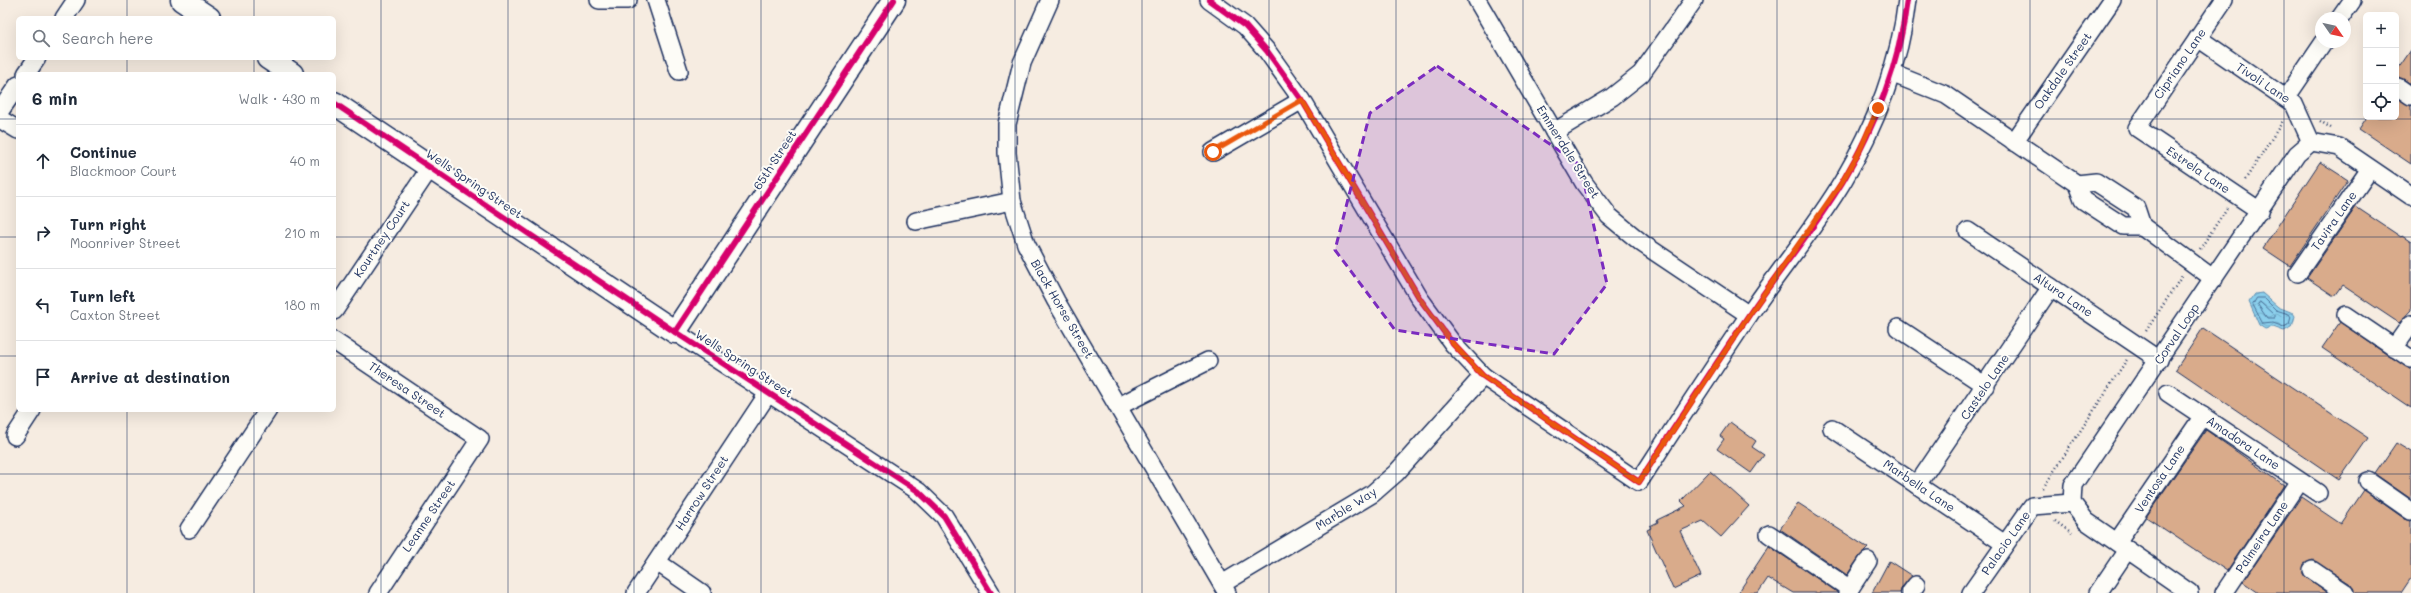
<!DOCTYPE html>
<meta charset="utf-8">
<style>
:root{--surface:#fff;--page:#f2f2f3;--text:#1f2937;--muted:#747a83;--line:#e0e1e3}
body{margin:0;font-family:Mali,sans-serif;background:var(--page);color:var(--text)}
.controls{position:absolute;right:12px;top:12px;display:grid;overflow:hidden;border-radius:6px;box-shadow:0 4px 16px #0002}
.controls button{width:36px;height:36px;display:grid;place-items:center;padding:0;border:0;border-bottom:1px solid var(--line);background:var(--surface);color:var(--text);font:20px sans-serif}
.compass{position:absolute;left:2315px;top:12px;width:36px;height:36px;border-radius:50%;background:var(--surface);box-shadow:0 4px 16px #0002;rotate:124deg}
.stop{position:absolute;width:12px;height:12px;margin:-9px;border:3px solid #ea580c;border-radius:50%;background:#fff}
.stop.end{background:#ea580c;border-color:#fff;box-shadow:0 1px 4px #0008}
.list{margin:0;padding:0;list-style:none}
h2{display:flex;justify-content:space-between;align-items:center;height:52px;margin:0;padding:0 16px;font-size:17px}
h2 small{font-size:13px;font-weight:400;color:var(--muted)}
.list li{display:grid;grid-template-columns:26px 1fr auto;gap:12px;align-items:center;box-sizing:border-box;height:72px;padding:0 16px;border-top:1px solid var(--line)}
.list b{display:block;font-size:15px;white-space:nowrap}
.list p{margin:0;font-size:13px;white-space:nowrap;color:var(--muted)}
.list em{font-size:13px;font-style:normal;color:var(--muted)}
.icon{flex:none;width:22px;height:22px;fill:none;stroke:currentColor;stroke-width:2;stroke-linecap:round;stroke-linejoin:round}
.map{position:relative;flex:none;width:2411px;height:593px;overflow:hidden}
.search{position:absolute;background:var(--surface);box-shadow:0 4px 16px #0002;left:16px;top:16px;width:320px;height:44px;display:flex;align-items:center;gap:10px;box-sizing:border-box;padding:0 14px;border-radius:6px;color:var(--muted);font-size:15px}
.panel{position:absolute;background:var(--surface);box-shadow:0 4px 16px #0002;left:16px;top:72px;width:320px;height:340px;border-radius:6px}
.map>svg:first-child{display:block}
</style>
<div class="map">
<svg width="2411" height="593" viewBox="0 0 2411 593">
<defs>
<pattern id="water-waves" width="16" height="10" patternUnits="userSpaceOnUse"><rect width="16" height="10" fill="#8bcfec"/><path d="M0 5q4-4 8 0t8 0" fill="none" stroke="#77b2cd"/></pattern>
</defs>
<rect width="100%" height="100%" fill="#f6ece1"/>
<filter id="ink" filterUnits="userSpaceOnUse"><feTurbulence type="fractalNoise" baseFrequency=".025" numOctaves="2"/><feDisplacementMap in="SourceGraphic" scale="8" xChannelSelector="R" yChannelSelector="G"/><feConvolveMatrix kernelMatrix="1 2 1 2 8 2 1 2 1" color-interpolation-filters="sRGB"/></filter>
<g filter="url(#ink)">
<polygon fill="url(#water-waves)" stroke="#5e8fb3" points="2262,293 2278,307 2293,313 2295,316 2292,327 2284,331 2273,327 2265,329 2259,325 2249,302 2255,294"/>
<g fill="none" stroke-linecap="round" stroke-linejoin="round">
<g stroke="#486f97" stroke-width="1">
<polygon points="2257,298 2264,298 2276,310 2289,314 2291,317 2289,324 2284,327 2273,323 2263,324 2253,305"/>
<polygon points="2260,302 2274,315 2274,318 2267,318 2258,305"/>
</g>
</g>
<g fill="#d9ab8b" stroke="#1b2f5e">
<polygon points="2411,50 2411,84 2403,79 2396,77 2396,72"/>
<polygon points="2396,98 2411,106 2411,164 2359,129 2367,117 2396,117"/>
<polygon points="2320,162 2348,180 2290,266 2263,248"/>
<polygon points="2356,207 2401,237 2402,236 2411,242 2411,310 2399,323 2342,285 2334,296 2307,278"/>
<polygon points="2340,322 2389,356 2411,369 2411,408 2322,348"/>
<polygon points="2203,328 2368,438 2339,480 2176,369"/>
<polygon points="1730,422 1756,441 1752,447 1764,455 1751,473 1717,449 1724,439 1720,436"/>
<polygon points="2206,430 2284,485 2227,571 2146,517"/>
<polygon points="2396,443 2411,452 2411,499 2375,474"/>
<polygon points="1710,471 1749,506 1721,537 1703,521 1680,531 1701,576 1673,589 1647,530 1651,528 1650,526 1658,522 1657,520 1686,506 1681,501"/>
<polygon points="2364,490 2405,519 2411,521 2411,578 2401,593 2356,593 2352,585 2313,560 2304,564 2303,574 2328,593 2259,593 2243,582 2301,497 2341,524"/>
<polygon points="1798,503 1868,548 1860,556 1847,575 1780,529"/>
<polygon points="1769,546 1837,592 1837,593 1793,593 1768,578 1758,593 1738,593"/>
<polygon points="1889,561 1912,576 1902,587 1900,593 1872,593"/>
</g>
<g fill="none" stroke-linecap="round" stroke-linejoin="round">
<defs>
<g id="street">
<polyline points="599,0 628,0"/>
<polyline points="656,0 679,71"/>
<polyline points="1050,0 1022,63 1007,124 1007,153 1012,201 1026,244 1056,301 1227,593"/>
<path d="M1209,0L1245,26L1267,51L1302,100L1420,299L1453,344L1483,376L1639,482C1675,426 1712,370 1749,315C1779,270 1815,228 1843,181C1875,127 1900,63 1907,0"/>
<polyline points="1477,0 1584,183 1609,216 1643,244 1749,315"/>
<polyline points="2224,0 2137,128 2260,211"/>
<polyline points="64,18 76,0"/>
<polyline points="2340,18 2352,1"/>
<polyline points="2198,38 2294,104 2311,142"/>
<polyline points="1891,73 1946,95 2077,184 2083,200 2123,226 2142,226"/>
<polyline points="26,74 37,58"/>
<polyline points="2398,87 2411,96"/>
<polyline points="2286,98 2324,42"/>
<polyline points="0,111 18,85"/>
<polyline points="0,119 18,130"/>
<polyline points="1554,132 1612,97 1641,74 1694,0"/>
<polyline points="2014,142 2112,0"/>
<polyline points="2311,142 2339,147 2411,196"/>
<polyline points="1213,152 1302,100"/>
<polyline points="2077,184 2096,182 2136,208 2142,226 2214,279"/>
<polyline points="916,221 1012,201"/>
<polyline points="1968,231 2159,360"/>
<polyline points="2298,273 2370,169"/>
<polyline points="334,311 430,168"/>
<polyline points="2346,315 2411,359"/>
<polyline points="1898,328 1986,386"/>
<polyline points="675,332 918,491 944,516 991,593"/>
<polyline points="334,341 480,439 378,593"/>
<polyline points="2394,348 2411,324"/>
<polyline points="2168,393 2318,493"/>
<polyline points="1119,406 1208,361"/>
<polyline points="1832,428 2005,544"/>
<polyline points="15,436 32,410"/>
<polyline points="2368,481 2411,511"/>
<polyline points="1917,485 2051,287"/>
<polyline points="189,529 268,410"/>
<polyline points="1769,534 1850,589"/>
<polyline points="2117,542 2203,416"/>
<polyline points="657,562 702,593"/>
<polyline points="2312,570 2346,593"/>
<polyline points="1222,584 1372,494 1396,473 1483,376"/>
<polyline points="636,593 769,392"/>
<polyline points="1847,593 1868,561"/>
<polyline points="1910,593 1916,585"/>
<polyline points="1971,593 2032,506 2072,503"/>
<polyline points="2098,593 2127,550"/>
<polyline points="2190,593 2086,521 2072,503 2073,485 2297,154 2311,142"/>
<polyline points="2224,593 2299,481"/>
</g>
<g id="secondary">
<polyline points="182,0 209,18"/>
<polyline points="268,58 292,74"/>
<polyline points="334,103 675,332 894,0"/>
</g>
</defs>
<use href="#street" stroke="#1b2f5e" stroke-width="20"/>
<use href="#secondary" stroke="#1b2f5e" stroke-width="25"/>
<g stroke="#1b2f5e" stroke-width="2.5" stroke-dasharray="1 3" stroke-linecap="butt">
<polyline points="2320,121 2331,128"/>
<polyline points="2245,180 2283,121"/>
<polyline points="2200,249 2227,208"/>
<polyline points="2146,331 2182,276"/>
<polyline points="2043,488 2128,358"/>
<polyline points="2055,521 2072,533"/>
</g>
<use href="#street" stroke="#fdfcf7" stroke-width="17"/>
<use href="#secondary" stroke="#fdfcf7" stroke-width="22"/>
<defs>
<g id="cycleway">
<path d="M1209,0L1245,26L1267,51L1302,100L1420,299L1453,344L1483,376L1639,482C1675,426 1712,370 1749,315C1779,270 1815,228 1843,181C1875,127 1900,63 1907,0"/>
<polyline points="334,103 675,332 918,491 944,516 991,593"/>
<polyline points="675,332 894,0"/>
</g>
</defs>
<use href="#cycleway" stroke="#fdfcf7" stroke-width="8"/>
<use href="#cycleway" stroke="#d6006c" stroke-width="6"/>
</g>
</g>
<g fill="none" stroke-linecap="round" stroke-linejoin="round" filter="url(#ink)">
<polyline stroke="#ea580c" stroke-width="5" points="1213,152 1302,100 1420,299 1453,344 1483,376 1639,482 1749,315 1842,182 1860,150 1878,108"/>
</g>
<path fill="#7b2cbf" fill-opacity="0.2" stroke="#7b2cbf" stroke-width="3" stroke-dasharray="8 5" stroke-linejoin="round" d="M1437,66L1580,165L1607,284L1554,354L1395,330L1335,250L1370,113Z"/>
<path fill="none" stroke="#1b2f5e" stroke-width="1" stroke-opacity="0.55" d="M127,0V18M254,0V18M381,0V593M508,0V593M634,0V593M761,0V593M888,0V593M1015,0V593M1142,0V593M1269,0V593M1396,0V593M1523,0V593M1650,0V593M1777,0V593M1903,0V593M2030,0V593M2157,0V593M2284,0V593M127,58V74M254,58V74M0,119H18M334,119H2411M0,237H18M334,237H2411M0,356H18M334,356H2411M127,410V593M254,410V593M0,474H2411"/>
<g text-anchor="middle" stroke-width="4" stroke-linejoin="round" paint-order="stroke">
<g font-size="12" fill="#1b2f5e" stroke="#fdfcf7">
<text transform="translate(2180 64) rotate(-56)" y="4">Cipriano Lane</text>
<text transform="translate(2063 71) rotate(-55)" y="4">Oakdale Street</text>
<text transform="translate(2263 83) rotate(34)" y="4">Tivoli Lane</text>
<text transform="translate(1568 152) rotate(58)" y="4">Emmerdale Street</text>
<text transform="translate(775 160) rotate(-57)" y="4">65th Street</text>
<text transform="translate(2198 170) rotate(34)" y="4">Estrela Lane</text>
<text transform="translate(474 184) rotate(34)" y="4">Wells Spring Street</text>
<text transform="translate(2334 221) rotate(-55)" y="4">Tavira Lane</text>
<text transform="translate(382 239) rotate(-56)" y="4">Kourtney Court</text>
<text transform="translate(2063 295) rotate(34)" y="4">Altura Lane</text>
<text transform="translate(1062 309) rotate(60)" y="4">Black Horse Street</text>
<text transform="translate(2177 334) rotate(-56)" y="4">Corval Loop</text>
<text transform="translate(744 364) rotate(33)" y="4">Wells Spring Street</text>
<text transform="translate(1985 387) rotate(-56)" y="4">Castelo Lane</text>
<text transform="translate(407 390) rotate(34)" y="4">Theresa Street</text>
<text transform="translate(2243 443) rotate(34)" y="4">Amadora Lane</text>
<text transform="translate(2160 479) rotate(-56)" y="4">Ventosa Lane</text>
<text transform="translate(1919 486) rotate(34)" y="4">Marbella Lane</text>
<text transform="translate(702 493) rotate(-57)" y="4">Harrow Street</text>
<text transform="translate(1346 509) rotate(-32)" y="4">Marble Way</text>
<text transform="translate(429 516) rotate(-56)" y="4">Leanne Street</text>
<text transform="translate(2262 537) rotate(-56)" y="4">Palmeira Lane</text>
<text transform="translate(2006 543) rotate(-55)" y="4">Palacio Lane</text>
</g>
</g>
</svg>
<div class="controls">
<button>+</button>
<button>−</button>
<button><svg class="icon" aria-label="locate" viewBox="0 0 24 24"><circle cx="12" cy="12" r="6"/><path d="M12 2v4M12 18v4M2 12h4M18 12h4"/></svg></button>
</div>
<svg class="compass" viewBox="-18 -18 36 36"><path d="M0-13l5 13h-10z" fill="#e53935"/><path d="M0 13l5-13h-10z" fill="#747a83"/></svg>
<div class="stop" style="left:1213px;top:152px"></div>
<div class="stop end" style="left:1878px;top:108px"></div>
<div class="search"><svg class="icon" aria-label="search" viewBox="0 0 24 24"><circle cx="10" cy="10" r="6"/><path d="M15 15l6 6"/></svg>Search here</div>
<section class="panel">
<h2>6 min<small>Walk · 430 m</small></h2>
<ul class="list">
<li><svg class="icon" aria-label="ahead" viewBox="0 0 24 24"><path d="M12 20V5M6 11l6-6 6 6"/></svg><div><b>Continue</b><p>Blackmoor Court</p></div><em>40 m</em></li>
<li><svg class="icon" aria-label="right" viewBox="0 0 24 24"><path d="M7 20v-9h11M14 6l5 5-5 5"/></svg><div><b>Turn right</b><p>Moonriver Street</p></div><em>210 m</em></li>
<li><svg class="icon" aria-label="left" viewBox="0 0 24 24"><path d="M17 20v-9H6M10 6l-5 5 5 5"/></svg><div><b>Turn left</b><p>Caxton Street</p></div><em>180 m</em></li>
<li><svg class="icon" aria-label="arrive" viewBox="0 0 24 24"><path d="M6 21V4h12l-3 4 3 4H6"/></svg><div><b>Arrive at destination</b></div></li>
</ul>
</section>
</div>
